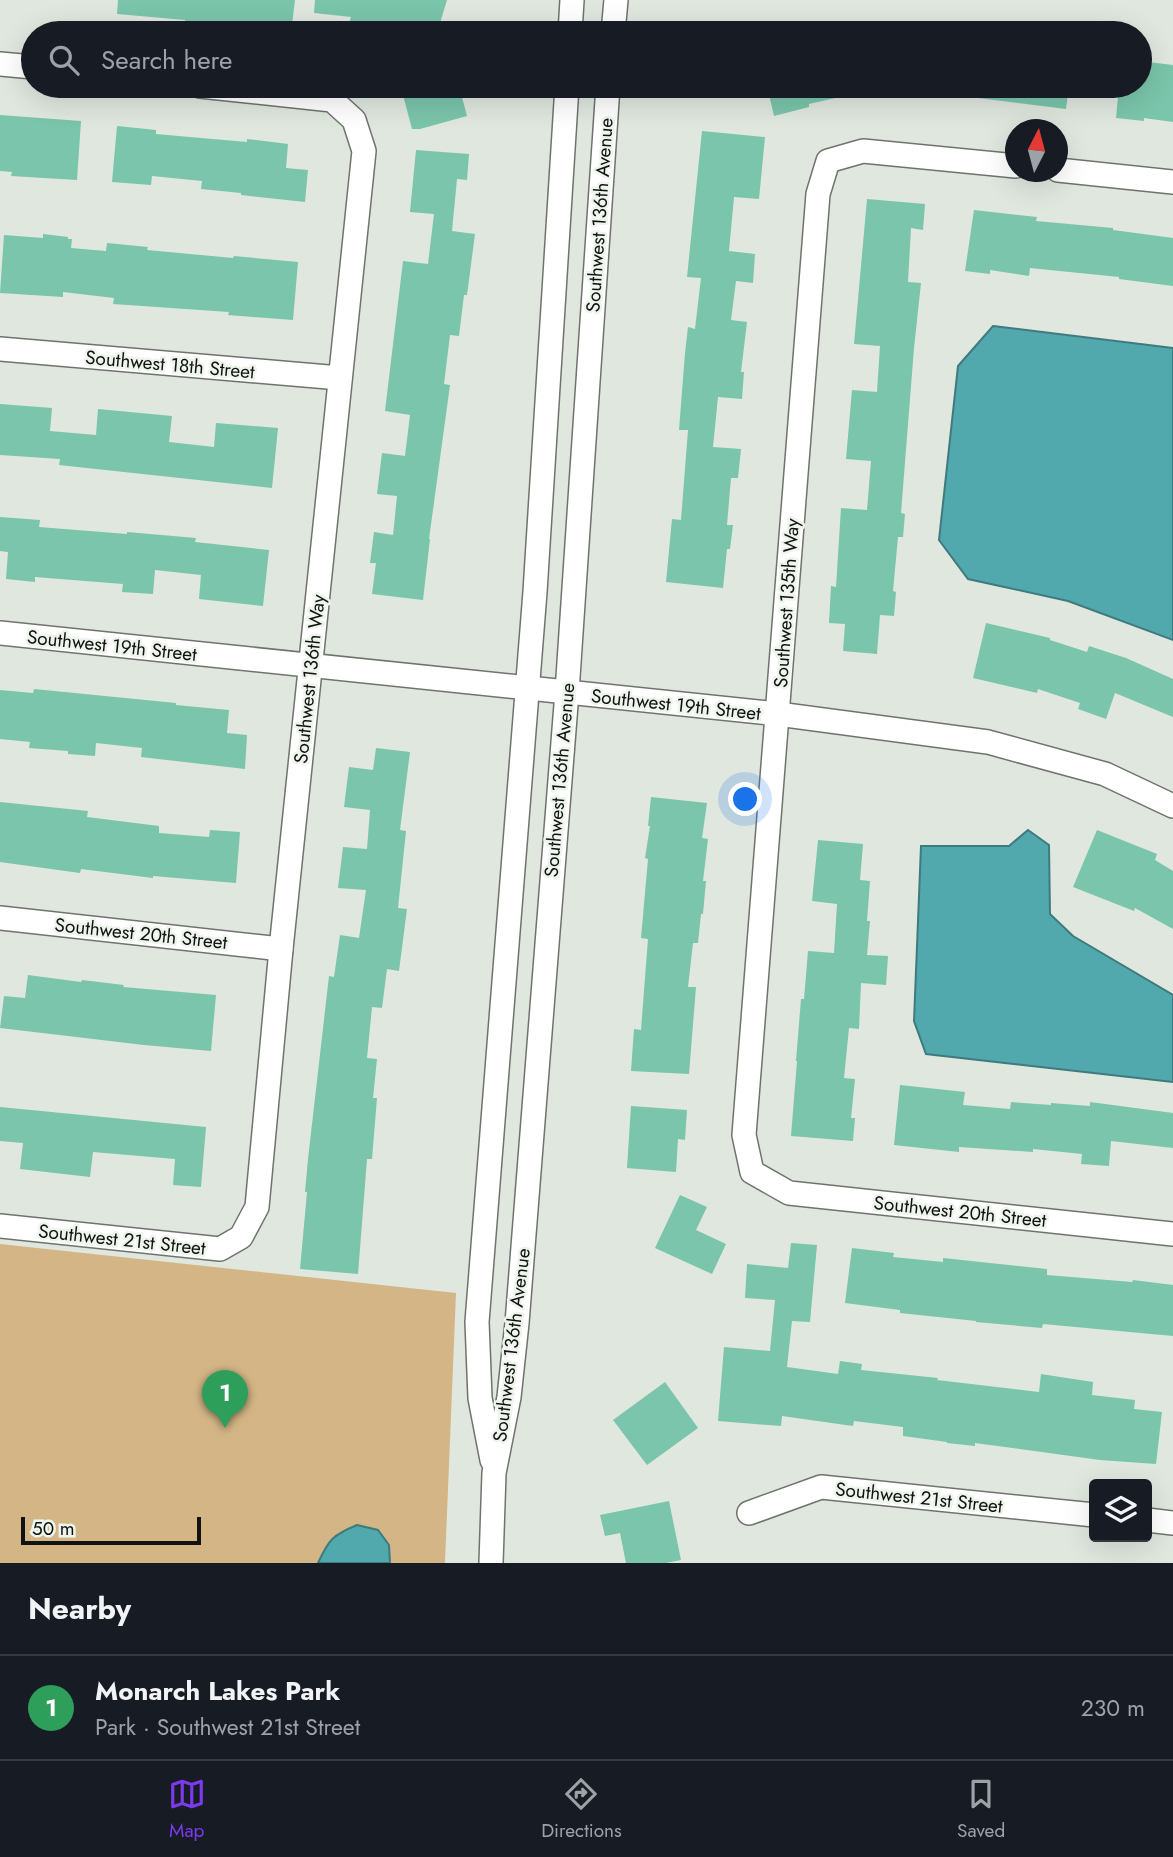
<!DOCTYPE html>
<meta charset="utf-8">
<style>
:root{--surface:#171b24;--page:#20242c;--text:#f1f3f6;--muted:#9ea1a6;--line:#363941;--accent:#7c3aed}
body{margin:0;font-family:Jost,sans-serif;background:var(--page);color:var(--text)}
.controls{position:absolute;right:21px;bottom:21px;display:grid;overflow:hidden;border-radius:7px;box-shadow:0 7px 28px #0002}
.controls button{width:63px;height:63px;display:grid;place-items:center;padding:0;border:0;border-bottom:2px solid var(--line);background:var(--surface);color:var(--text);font:35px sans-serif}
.compass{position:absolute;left:1005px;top:119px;width:63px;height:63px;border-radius:50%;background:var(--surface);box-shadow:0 7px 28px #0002;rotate:6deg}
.scale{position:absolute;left:21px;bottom:18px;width:180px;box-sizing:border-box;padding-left:7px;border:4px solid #101310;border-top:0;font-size:19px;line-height:24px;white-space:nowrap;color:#101310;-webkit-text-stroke:5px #eef5ec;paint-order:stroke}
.you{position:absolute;left:746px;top:800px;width:24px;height:24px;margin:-18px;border:5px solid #fff;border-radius:50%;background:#1a73e8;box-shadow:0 0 0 10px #1a73e833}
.badge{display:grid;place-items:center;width:46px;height:46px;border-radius:50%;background:var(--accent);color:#fff;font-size:23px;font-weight:700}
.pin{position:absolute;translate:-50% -58px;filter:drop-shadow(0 2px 4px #0008)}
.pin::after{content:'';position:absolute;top:37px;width:24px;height:21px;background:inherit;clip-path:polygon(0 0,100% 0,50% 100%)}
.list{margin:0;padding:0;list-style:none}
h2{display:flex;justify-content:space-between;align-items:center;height:91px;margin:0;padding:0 28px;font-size:30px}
h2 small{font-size:23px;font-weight:400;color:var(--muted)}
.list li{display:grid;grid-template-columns:46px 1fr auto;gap:21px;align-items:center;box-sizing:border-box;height:105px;padding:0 28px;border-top:2px solid var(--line)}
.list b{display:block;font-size:26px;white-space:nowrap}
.list p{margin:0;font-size:23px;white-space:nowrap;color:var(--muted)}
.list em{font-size:23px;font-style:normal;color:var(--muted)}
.icon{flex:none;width:38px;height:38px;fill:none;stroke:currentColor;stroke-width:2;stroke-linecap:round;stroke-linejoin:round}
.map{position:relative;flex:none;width:1173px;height:1563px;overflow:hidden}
.search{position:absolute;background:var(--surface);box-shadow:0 7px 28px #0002;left:21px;right:21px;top:21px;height:77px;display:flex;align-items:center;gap:18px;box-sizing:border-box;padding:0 24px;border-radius:38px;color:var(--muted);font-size:26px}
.sheet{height:196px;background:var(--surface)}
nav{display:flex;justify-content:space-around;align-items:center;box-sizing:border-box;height:98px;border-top:2px solid var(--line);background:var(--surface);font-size:19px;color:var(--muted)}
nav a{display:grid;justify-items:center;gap:4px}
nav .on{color:var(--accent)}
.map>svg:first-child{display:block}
</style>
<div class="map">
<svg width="1173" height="1563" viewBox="0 0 1173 1563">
<rect width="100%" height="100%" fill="#e0e7df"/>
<polygon fill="#d4b686" points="0,1244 456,1293 445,1563 0,1563"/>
<g fill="#51a8ad" stroke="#3e7b7e" stroke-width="2">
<polygon points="993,326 1173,348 1173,640 1068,601 968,579 939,540 958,366"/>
<polygon points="1028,830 1049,845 1050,914 1073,936 1173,995 1173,1082 926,1054 914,1021 921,846 1009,846"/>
<path d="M357,1525L378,1530L389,1545L390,1563H318C329,1539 333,1535 357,1525Z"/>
</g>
<g fill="#7ac5ab">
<polygon points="118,0 295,0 291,33 249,31 184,24 185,20 117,14"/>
<polygon points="315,0 447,0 437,33 346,33 351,17 314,13"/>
<polygon points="1140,61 1173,65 1173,122 1144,118 1144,121 1116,118 1119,86 1140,86"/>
<polygon points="433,86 459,86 467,116 420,129 412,129 403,95"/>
<polygon points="767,86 852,86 853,94 809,104 809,107 774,116"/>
<polygon points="978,86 1069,86 1066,109 978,98"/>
<polygon points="0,115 81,121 77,180 11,176 12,172 0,171"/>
<polygon points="117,126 156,130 156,134 247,142 247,139 288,144 286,168 308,170 305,202 241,195 241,193 201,189 202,181 152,176 151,185 112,182"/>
<polygon points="702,131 765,137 759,199 734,197 729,251 755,254 753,283 736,281 731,320 747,322 741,372 744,372 742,399 718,397 713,447 741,449 738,478 731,478 727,525 733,525 730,549 727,549 723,588 666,582 672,519 681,520 688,430 679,430 685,353 688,327 695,329 701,278 687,277"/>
<polygon points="416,150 469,154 467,180 457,179 452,231 475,234 467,295 464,295 459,336 450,335 444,384 450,385 429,539 430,539 423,600 372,594 376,563 370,563 374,532 393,535 397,496 377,494 382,453 405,456 410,415 385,411 403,261 428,264 434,214 410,212"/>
<polygon points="867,199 925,204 923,230 911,228 908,282 921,283 914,348 901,513 905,514 903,537 898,537 893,591 896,592 894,616 880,615 877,654 843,651 845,624 829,623 831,586 836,587 841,508 867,510 871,461 846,459 852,390 877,392 880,346 854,344"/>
<polygon points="974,210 1037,217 1036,221 1113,228 1113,230 1173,238 1173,286 1119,279 1119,277 1030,268 1029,276 990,270 990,274 965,271"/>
<polygon points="43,234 68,237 68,239 72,239 71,248 106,251 107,243 148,247 147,250 233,258 234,256 298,262 293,320 228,315 229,312 113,304 114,298 63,292 63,297 0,293 4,235 43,238"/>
<polygon points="0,404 52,408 50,431 96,435 98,409 172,416 169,442 214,447 216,423 278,428 272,488 59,465 60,459 0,455"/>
<polygon points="0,517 40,520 39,527 127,534 127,532 196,538 195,542 269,550 263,606 199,599 201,575 155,570 153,594 122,592 123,584 35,577 35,582 6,579 8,552 0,551"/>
<polygon points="986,623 1050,638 1050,640 1087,652 1089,646 1126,658 1173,679 1173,717 1115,693 1106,719 1078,709 1080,703 1038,689 1037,693 973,678"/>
<polygon points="34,689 176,703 176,705 229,710 227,733 247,735 245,769 141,757 142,748 96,743 95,756 68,754 68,751 29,748 30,742 0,739 0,690 33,693"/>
<polygon points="376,748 410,752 400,830 406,831 398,908 407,909 399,971 387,969 382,1008 372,1007 367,1058 377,1059 373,1098 377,1098 372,1159 367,1159 358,1274 300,1269 307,1192 305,1192 308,1159 329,976 334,977 340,935 359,938 366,890 338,888 343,847 367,849 370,810 344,807 349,767 373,770"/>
<polygon points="651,797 707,803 702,838 708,839 703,881 706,881 703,914 701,914 698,943 693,943 688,987 696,987 689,1074 631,1071 634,1029 641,1030 648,939 641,938 648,859 645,858 650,826 648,826"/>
<polygon points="0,802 88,811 87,817 159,826 159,833 209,837 210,830 240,832 236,883 153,876 153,878 81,869 80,873 0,862"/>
<polygon points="1097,830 1157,854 1155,860 1173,871 1173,929 1135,908 1134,911 1073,887"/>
<polygon points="818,840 863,844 860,880 870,881 867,921 870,921 867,955 888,956 886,985 861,983 859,1029 849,1028 844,1078 855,1079 851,1118 855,1118 853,1141 791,1136 797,1061 796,1061 801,999 804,999 808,951 834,953 837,904 812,901"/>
<polygon points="28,975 81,982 82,980 124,985 123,987 216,995 211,1051 144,1045 0,1028 4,996 25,998"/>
<polygon points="900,1085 965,1092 963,1105 1010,1109 1011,1102 1051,1105 1051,1103 1090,1106 1090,1102 1173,1113 1173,1148 1111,1141 1109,1166 1081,1164 1082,1154 1033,1149 1033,1152 959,1147 959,1152 894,1145"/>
<polygon points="631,1106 687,1110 685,1140 678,1139 676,1172 627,1168"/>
<polygon points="0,1107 206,1127 201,1187 173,1185 175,1159 93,1152 90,1177 20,1169 23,1143 0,1141"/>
<polygon points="680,1195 707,1207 696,1230 726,1244 712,1274 655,1248"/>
<polygon points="791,1243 817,1245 810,1322 792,1321 787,1367 838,1374 840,1361 862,1364 861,1370 938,1378 937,1380 1039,1392 1041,1374 1093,1382 1092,1395 1135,1400 1134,1409 1162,1412 1156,1464 1100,1460 975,1443 975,1446 947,1443 947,1442 903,1436 903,1427 854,1421 853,1426 782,1416 781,1426 718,1421 724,1347 770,1351 775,1300 745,1298 747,1264 788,1268"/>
<polygon points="852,1248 894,1253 893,1257 943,1262 943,1258 1047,1269 1047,1275 1132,1282 1133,1280 1173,1285 1173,1336 1043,1324 1042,1328 976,1322 976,1321 900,1313 900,1310 845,1303"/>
<polygon points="665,1382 698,1428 647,1465 613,1420"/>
<polygon points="669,1501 681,1560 666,1563 626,1563 620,1533 605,1536 600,1515"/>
</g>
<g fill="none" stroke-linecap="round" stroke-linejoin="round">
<defs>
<g id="minor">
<polyline points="570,33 572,0"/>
<polyline points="613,33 616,0"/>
<polyline points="0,64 33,67"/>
<polyline points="1016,166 863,151 828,161 818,194 744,1135 752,1172 789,1193 1173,1234"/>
<polyline points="1058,170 1173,182"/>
<polyline points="0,349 340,378"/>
<polyline points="0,633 778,714 988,742 1105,774 1173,806"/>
<polyline points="0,918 281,949"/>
<polyline points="0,1226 220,1249 241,1237 257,1207 281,949 364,151 354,120 332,100 200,86"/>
<polyline points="492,1460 480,1398 477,1322 535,592 567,86"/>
<polyline points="749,1513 821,1487 1094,1515"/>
<polyline points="1147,1520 1173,1523"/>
<polyline points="491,1563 494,1473 509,1397 517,1323 567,692 608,86"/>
</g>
</defs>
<use href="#minor" stroke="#6e746d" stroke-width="26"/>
<use href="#minor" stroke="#fff" stroke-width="23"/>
</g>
<g text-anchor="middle" stroke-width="5" stroke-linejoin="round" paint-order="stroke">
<g font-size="19" fill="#101310" stroke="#eef5ec">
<text transform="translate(599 215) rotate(-86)" y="7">Southwest 136th Avenue</text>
<text transform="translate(170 364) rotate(5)" y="7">Southwest 18th Street</text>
<text transform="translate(786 603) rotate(-86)" y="7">Southwest 135th Way</text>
<text transform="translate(112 645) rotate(6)" y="7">Southwest 19th Street</text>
<text transform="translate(309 679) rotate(-84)" y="7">Southwest 136th Way</text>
<text transform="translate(676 704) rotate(6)" y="7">Southwest 19th Street</text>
<text transform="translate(559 780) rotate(-85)" y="7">Southwest 136th Avenue</text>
<text transform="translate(141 933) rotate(6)" y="7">Southwest 20th Street</text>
<text transform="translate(960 1211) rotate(6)" y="7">Southwest 20th Street</text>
<text transform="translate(122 1239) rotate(6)" y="7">Southwest 21st Street</text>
<text transform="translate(511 1345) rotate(-83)" y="7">Southwest 136th Avenue</text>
<text transform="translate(919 1497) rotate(6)" y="7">Southwest 21st Street</text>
</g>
</g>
</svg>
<div class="controls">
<button><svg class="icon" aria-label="layers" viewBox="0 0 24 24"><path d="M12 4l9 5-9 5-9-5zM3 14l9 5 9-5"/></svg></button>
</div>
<svg class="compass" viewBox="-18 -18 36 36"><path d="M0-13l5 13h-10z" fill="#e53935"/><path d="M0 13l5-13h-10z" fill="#9ea1a6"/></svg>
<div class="scale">50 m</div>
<div class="you"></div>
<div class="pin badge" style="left:225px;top:1428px;background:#2e9e5b">1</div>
<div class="search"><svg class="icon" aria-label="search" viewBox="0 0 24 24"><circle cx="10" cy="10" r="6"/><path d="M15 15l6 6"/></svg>Search here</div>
</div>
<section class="sheet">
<h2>Nearby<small></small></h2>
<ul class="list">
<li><span class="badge" style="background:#2e9e5b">1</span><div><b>Monarch Lakes Park</b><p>Park · Southwest 21st Street</p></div><em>230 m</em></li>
</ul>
</section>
<nav>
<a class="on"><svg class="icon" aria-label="map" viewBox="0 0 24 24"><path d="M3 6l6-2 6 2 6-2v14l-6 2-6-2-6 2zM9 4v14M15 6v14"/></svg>Map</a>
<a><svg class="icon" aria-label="directions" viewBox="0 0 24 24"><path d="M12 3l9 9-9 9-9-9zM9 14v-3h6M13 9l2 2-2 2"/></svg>Directions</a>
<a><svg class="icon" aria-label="saved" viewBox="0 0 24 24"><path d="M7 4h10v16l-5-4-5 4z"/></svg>Saved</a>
</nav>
